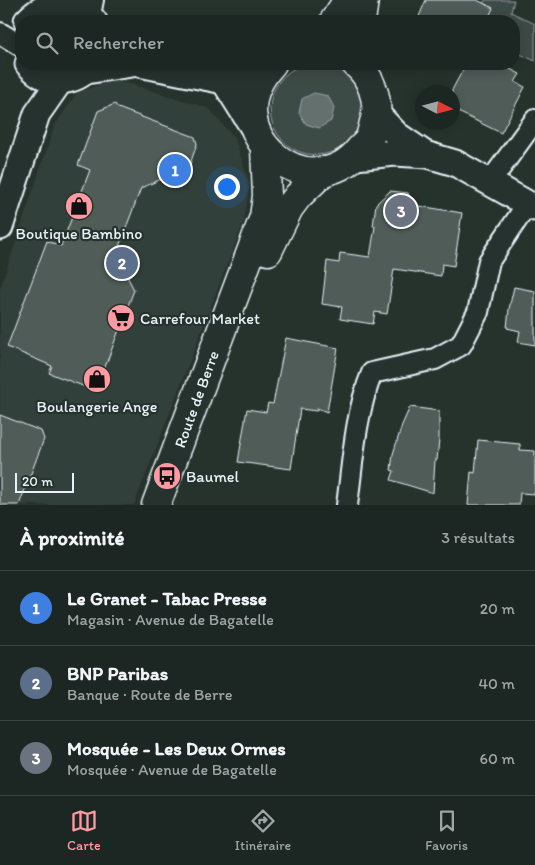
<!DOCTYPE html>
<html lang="fr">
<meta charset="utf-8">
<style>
:root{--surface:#1c2622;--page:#252e2a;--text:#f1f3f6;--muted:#a0a5a5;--line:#3a4340;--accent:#ff9aa2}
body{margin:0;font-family:Itim,sans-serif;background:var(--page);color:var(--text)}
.compass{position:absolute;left:415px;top:85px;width:45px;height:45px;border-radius:50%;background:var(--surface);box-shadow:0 2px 12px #0003;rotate:96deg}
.scale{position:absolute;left:15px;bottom:12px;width:59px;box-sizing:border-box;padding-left:5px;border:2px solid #e8f1f8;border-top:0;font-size:14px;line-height:18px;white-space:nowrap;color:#e8f1f8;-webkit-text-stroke:4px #26332d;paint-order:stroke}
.you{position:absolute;left:226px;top:186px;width:18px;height:18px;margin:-12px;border:4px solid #fff;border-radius:50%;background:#1a73e8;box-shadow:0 0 0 8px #1a73e833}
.badge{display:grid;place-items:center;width:32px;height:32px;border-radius:50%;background:var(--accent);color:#fff;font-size:16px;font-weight:700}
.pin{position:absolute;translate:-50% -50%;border:2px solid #fff;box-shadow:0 1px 5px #0006}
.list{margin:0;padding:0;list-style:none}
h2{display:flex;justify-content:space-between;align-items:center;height:65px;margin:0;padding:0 20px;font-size:21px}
h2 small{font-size:16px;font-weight:400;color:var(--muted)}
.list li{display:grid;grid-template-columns:32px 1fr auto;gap:15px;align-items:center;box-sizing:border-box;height:75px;padding:0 20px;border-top:1px solid var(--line)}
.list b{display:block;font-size:19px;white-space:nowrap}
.list p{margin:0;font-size:16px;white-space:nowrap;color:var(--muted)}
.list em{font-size:16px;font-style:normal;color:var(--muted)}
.icon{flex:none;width:28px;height:28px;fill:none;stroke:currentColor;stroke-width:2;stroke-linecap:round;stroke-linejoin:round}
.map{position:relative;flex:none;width:535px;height:505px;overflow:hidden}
.search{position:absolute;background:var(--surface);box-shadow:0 2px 12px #0003;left:15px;right:15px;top:15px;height:55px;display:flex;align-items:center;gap:12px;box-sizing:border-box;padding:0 18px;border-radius:20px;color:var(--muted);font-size:19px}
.sheet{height:290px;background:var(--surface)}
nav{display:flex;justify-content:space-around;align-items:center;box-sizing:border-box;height:70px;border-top:1px solid var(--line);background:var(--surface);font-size:14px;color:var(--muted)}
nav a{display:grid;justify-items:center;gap:2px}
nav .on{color:var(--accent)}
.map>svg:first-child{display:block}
</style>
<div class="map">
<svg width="535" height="505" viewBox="0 0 535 505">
<rect width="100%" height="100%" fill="#26332d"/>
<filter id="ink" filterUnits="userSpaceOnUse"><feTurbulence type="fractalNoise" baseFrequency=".02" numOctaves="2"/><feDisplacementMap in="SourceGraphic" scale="10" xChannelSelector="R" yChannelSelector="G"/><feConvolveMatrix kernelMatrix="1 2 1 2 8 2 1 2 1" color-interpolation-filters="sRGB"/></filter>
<g filter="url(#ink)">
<polygon fill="#333f3a" points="114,79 208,108 235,139 250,185 244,221 134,505 0,505 0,289 55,125 77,93"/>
<g fill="#3e4b47" stroke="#939ea0">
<polygon points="485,0 514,0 511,12 535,24 535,61 514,51 514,21 487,21 493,8 483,3"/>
<circle cx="316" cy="109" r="46"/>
</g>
<polygon fill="#636f6d" stroke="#98a3a5" points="314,93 328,96 334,108 331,121 319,128 306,124 299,113 302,99"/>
<g fill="#505c59" stroke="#e8f1f8">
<polygon points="426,0 477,0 493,8 487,21 417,21"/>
<polygon points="466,64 500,64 520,74 515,82 525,87 501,133 452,109 452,90"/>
<polygon points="115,104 118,108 195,137 197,144 189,167 141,188 118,249 130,273 128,278 134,290 96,391 49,373 52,366 7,347 47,241 61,246 90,170 78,165 98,111"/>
<polygon points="390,191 408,193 413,205 462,213 454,266 442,264 441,276 394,269 387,314 375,312 373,324 340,319 342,307 322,304 327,261 339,263 340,253 370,257 375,226 373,226 376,204"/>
<polygon points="514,287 535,291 535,345 518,342 520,331 507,328 509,309"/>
<polygon points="286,338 338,348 327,412 317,408 317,411 300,409 291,469 238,462 247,409 266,412 268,403 273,404"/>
<polygon points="410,407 439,411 439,439 437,460 435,460 433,493 391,480 394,471 391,470 393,454 402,425"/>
<polygon points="0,415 41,431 44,439 19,505 0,505"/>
<polygon points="478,440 520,444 520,450 535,451 535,494 520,493 519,505 468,505 471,472 475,473"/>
</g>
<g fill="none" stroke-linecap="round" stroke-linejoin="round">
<defs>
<g id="minor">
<polyline points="90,15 93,0"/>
<polyline points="0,33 21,46"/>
<polyline points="490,182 535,120"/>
<path d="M347,505C353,460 355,415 372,373L435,359L461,345L478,312L489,261L528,203"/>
</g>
<g id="tertiary">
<path d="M27,21C46,0 76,0 94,21"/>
<path d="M28,64C48,86 73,86 93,64"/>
<polyline points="139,64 224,81 266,64"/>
<polyline points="86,71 132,64"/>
<polyline points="224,81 256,132"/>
<polyline points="377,114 397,135 425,154"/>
<polyline points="355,157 395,153 428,155 455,163 535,208"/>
<polyline points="0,227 37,114 60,81"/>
</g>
<g id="primary">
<polyline points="334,21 348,0"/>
<polyline points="361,21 364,0"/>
<path d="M272,64C209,132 311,212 360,149C363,146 368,142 370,137C372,132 373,125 375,119C380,101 370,75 356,64"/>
<polyline points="268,251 289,208 298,196 324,171"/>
<polyline points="156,505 264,217 267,196 265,148"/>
</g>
</defs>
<use href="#minor" stroke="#e8f1f8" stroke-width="24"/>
<use href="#tertiary" stroke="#e8f1f8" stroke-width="29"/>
<use href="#primary" stroke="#e8f1f8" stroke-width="31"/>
<use href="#minor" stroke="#26332d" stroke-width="20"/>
<use href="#tertiary" stroke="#26332d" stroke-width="25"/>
<use href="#primary" stroke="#26332d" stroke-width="28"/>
</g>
</g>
<defs>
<symbol id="shop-disc" viewBox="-11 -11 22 22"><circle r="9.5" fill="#ff9aa2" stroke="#26332d"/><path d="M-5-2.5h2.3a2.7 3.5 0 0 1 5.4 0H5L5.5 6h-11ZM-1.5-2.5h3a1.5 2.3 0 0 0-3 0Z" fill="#111"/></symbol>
<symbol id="supermarket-disc" viewBox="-11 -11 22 22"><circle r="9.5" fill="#ff9aa2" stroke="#26332d"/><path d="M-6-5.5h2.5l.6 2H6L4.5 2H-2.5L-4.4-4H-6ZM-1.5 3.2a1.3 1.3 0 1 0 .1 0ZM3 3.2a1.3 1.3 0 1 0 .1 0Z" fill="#111"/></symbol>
<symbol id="bus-disc" viewBox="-11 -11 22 22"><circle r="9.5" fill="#ff9aa2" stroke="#26332d"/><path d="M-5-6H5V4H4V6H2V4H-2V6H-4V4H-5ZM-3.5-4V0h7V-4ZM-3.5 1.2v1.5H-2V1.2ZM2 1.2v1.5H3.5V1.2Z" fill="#111"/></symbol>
</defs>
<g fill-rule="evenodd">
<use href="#shop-disc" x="63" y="190" width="32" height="32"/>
<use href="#supermarket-disc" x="105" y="302" width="32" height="32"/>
<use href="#shop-disc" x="81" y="363" width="32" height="32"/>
<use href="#bus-disc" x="151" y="460" width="32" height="32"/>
</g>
<g text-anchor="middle" stroke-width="4.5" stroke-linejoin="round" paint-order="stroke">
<g font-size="16" fill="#e8f1f8" stroke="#26332d">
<text x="79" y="239">Boutique Bambino</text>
<text x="140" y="324" text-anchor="start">Carrefour Market</text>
<text x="97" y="412">Boulangerie Ange</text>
<text x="186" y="482" text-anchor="start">Baumel</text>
</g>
<g font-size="16" fill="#e8f1f8" stroke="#26332d">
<text transform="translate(196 399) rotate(-70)" y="6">Route de Berre</text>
</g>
</g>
</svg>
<svg class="compass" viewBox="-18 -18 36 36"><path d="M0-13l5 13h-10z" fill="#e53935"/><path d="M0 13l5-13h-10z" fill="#a0a5a5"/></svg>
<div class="scale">20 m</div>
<div class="you"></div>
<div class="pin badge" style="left:175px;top:170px;background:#3f7fe0">1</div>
<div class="pin badge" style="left:122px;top:263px;background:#5c6f8a">2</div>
<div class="pin badge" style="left:401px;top:211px;background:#6b7280">3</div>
<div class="search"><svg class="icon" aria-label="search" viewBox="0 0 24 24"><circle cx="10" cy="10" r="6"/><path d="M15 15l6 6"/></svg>Rechercher</div>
</div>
<section class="sheet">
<h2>À proximité<small>3 résultats</small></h2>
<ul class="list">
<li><span class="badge" style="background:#3f7fe0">1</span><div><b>Le Granet - Tabac Presse</b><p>Magasin · Avenue de Bagatelle</p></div><em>20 m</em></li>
<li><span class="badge" style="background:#5c6f8a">2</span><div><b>BNP Paribas</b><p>Banque · Route de Berre</p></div><em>40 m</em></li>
<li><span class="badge" style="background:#6b7280">3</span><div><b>Mosquée - Les Deux Ormes</b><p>Mosquée · Avenue de Bagatelle</p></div><em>60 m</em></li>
</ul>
</section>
<nav>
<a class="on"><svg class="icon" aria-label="map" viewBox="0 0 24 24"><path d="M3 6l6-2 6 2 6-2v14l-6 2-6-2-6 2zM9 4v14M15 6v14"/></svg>Carte</a>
<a><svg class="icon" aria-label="directions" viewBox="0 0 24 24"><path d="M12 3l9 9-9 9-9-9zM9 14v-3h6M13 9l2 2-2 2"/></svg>Itinéraire</a>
<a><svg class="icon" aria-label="saved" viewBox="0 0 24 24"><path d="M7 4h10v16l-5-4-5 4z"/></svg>Favoris</a>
</nav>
